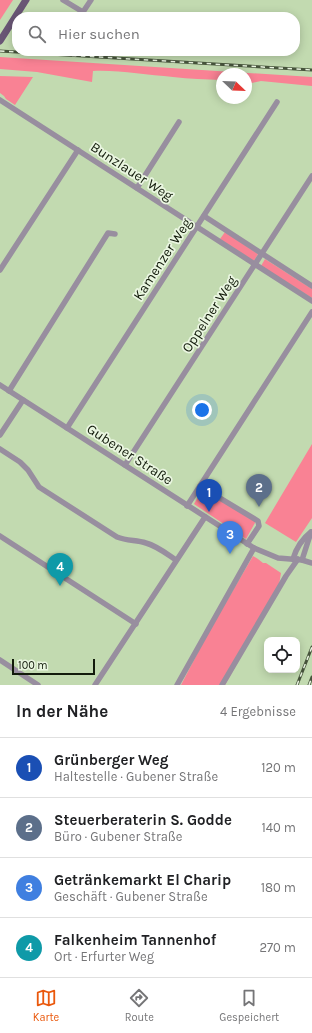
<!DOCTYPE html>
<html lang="de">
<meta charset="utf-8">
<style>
:root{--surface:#fff;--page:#f6f6f6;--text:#202124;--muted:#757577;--line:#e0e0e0;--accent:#ea580c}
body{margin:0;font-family:Karla,sans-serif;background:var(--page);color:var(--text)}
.controls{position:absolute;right:12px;bottom:12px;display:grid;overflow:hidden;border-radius:8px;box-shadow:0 2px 10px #0003}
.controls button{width:36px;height:36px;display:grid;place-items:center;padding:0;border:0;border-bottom:1px solid var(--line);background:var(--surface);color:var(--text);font:20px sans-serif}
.compass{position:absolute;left:216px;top:68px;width:36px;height:36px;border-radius:50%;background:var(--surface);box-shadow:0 2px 10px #0003;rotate:113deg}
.scale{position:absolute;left:12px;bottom:10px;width:83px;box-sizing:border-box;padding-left:4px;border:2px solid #121b0b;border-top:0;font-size:11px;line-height:14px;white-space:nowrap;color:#121b0b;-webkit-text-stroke:3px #eaf6e1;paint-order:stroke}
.you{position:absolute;left:202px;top:410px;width:14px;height:14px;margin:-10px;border:3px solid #fff;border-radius:50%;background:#1a73e8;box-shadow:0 0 0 6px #1a73e833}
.badge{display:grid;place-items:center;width:26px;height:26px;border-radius:50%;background:var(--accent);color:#fff;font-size:13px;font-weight:700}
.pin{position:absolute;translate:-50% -33px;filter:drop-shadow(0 1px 2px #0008)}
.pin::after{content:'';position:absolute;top:21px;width:14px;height:12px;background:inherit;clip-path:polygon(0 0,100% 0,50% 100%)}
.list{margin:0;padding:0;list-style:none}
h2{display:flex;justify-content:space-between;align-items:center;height:52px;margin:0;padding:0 16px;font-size:17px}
h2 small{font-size:13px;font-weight:400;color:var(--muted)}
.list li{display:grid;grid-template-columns:26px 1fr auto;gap:12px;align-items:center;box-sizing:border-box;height:60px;padding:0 16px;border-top:1px solid var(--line)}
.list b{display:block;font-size:15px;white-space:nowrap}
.list p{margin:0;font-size:13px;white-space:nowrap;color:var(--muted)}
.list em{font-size:13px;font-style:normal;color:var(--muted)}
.icon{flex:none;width:22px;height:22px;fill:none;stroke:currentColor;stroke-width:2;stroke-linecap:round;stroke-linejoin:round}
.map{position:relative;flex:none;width:312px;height:685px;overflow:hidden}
.search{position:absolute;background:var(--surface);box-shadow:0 2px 10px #0003;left:12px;right:12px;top:12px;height:44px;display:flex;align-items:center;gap:10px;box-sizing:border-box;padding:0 14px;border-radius:16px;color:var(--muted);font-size:15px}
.sheet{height:292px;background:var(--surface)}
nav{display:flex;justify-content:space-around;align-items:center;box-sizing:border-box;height:56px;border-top:1px solid var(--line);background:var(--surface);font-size:11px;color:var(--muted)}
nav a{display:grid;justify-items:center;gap:2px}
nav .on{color:var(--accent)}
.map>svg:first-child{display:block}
</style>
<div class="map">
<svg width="312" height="685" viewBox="0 0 312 685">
<rect width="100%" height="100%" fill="#c2dab0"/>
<g fill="#f98294">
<polygon points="0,0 13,0 0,20"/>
<path d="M0,57L312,77V86L261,81L252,83H246V74H222V80C206,79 189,79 173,77C146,75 120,70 93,71L92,82L37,72L0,69Z"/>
<polygon points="0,76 33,77 15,105 6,99 4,96 0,93"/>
<polygon points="225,232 258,254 254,261 220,239"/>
<polygon points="265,259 312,289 312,298 261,266"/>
<polygon points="312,444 312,518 296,542 265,523"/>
<polygon points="202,490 256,521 246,539 194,504"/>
<polygon points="253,556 258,559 263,563 266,563 281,573 278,591 225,685 181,685 207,635"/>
</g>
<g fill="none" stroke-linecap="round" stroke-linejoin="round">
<g stroke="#988e9f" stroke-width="5.5">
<polyline points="63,0 83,12 91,0"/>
<polyline points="0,100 312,301"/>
<polyline points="137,188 179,122"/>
<polyline points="204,216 312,286"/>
<polyline points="0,270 78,150"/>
<polyline points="0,385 254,548 278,558 302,560 312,563"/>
<polyline points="9,391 108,233 115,234"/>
<polyline points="67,428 277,102"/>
<polyline points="0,435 23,400"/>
<path d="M0,449L20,462L28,470L39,487L117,537C127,541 136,540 146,543C157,546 167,554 176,560"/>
<polyline points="125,465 312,176"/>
<polyline points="200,486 258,521 259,526 247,544"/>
<polyline points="187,506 312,312"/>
<polyline points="0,536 136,624"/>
<path d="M293,559C296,549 302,539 311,532"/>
<polyline points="302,560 311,532"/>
<polyline points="0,660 38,685"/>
<polyline points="95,685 205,517"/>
<polyline points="177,685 254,548"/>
<polyline points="222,685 286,576 298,559"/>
</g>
<polyline stroke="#695675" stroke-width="7" points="0,41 26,0"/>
<defs>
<g id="rail">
<polyline points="0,51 312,70"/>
<polyline points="297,685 312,647"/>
<polyline points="309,685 312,677"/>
</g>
</defs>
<use href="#rail" stroke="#47543c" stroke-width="3"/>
<use href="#rail" stroke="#eaf6e1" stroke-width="1.5" stroke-dasharray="4.5" stroke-linecap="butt"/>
</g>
<g text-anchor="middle" stroke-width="3.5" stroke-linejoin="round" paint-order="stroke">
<g font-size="14" fill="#121b0b" stroke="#eaf6e1">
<text transform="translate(132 171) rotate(33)" y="5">Bunzlauer Weg</text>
<text transform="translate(162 259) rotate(-57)" y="5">Kamenzer Weg</text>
<text transform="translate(209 314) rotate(-57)" y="5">Oppelner Weg</text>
<text transform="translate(130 454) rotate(33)" y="5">Gubener Straße</text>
</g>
</g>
</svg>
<div class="controls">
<button><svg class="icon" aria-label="locate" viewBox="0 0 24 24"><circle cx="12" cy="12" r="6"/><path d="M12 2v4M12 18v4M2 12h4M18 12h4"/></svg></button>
</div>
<svg class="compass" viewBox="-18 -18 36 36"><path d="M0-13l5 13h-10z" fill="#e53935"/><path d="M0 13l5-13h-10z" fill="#757577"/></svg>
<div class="scale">100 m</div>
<div class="you"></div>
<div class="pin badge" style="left:209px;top:512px;background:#1a4fb4">1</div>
<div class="pin badge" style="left:259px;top:507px;background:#5c6f8a">2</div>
<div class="pin badge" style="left:230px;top:554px;background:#3f7fe0">3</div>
<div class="pin badge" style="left:60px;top:586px;background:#0f9aa8">4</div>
<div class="search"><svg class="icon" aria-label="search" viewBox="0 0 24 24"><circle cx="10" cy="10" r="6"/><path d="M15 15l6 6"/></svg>Hier suchen</div>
</div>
<section class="sheet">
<h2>In der Nähe<small>4 Ergebnisse</small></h2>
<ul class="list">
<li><span class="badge" style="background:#1a4fb4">1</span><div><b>Grünberger Weg</b><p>Haltestelle · Gubener Straße</p></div><em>120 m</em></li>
<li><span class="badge" style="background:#5c6f8a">2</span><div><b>Steuerberaterin S. Godde</b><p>Büro · Gubener Straße</p></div><em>140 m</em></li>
<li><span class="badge" style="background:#3f7fe0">3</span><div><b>Getränkemarkt El Charip</b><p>Geschäft · Gubener Straße</p></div><em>180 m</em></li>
<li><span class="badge" style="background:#0f9aa8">4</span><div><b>Falkenheim Tannenhof</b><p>Ort · Erfurter Weg</p></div><em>270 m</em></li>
</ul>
</section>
<nav>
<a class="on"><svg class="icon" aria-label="map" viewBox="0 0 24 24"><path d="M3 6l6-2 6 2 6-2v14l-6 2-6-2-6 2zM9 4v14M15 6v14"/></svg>Karte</a>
<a><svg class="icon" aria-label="directions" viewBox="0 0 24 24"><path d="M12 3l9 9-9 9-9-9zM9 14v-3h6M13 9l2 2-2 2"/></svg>Route</a>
<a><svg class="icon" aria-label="saved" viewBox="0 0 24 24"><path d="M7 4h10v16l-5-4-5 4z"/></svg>Gespeichert</a>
</nav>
